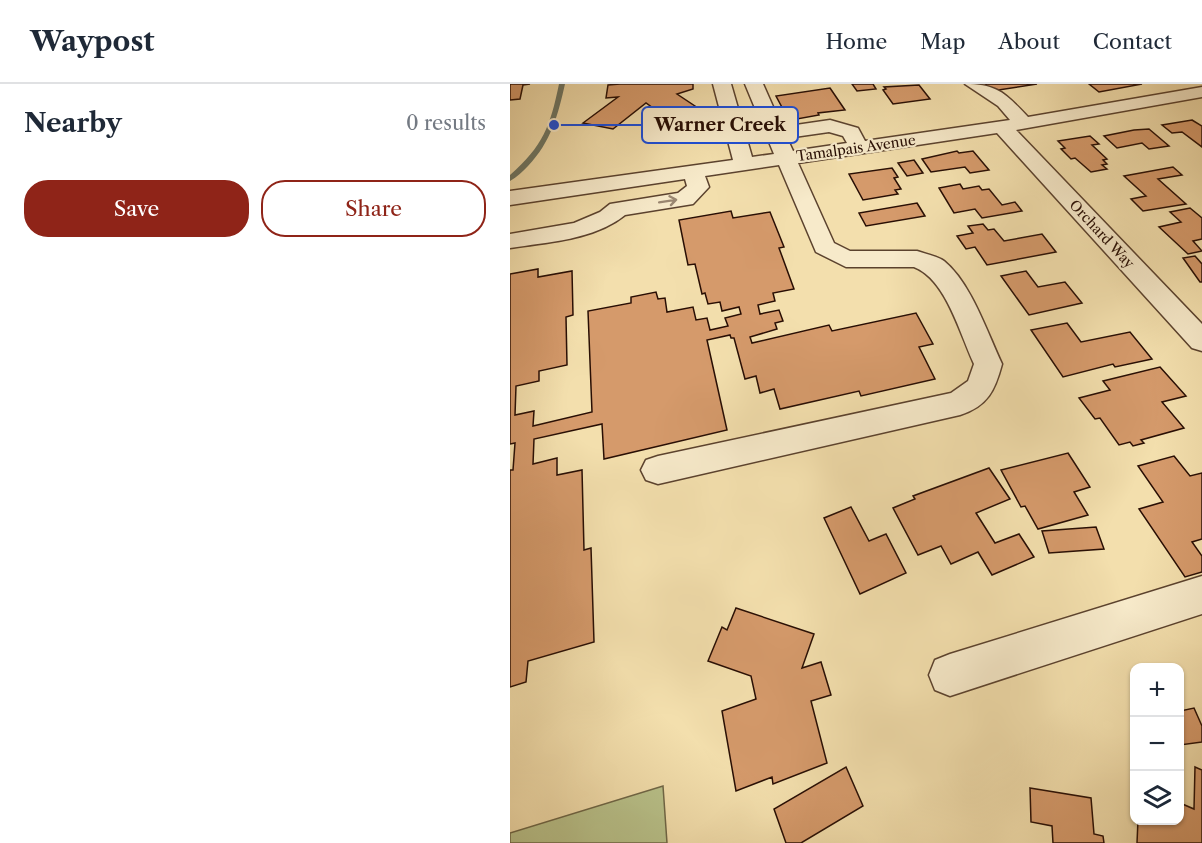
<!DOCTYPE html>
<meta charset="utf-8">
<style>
:root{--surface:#fff;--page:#f2f2f3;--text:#1f2937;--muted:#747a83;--line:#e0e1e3;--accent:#8f2418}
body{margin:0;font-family:"Libre Caslon Text",serif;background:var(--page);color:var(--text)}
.controls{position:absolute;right:18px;bottom:18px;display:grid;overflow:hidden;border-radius:12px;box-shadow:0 2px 4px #0004}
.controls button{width:54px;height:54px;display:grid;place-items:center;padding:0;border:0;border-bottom:2px solid var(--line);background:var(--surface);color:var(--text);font:30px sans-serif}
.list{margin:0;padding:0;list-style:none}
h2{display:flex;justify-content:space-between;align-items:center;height:78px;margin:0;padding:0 24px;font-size:26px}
h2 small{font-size:20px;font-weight:400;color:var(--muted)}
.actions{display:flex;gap:12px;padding:18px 24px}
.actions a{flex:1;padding:14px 0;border:2px solid var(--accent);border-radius:24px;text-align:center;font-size:21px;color:var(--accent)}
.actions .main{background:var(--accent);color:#fff}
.icon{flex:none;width:33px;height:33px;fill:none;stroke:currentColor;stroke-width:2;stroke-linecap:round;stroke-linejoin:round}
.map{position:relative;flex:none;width:692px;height:759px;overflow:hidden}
header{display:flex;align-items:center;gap:36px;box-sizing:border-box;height:84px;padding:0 30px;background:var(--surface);border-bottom:2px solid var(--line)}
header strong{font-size:28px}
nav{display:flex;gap:33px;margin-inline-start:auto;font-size:21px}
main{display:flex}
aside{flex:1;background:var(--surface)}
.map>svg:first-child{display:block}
</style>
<header>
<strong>Waypost</strong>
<nav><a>Home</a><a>Map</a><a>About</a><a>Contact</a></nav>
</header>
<main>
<aside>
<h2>Nearby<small>0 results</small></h2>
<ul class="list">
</ul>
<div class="actions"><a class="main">Save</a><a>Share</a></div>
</aside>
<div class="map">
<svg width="692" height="759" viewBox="0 0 692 759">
<rect width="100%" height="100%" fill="#f3dfad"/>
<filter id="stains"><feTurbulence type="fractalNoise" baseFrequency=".00333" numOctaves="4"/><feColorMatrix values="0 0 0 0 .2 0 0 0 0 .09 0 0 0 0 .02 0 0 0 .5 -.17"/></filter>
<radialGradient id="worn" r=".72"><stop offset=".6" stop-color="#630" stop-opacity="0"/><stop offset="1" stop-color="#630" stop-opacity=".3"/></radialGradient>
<polygon fill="#b9c28b" stroke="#706848" stroke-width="1.5" points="153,702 157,759 0,759 0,749"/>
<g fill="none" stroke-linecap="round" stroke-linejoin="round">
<path fill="#6e7765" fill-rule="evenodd" d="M49,0H55C48,31 41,58 18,82C13,87 7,93 0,97V91C33,62 40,43 49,0Z"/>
</g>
<g fill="#d59a6b" stroke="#280e04" stroke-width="1.5">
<polygon points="0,0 20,0 13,1 10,15 0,16"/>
<polygon points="110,0 183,0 183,5 167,10 206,36 175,47 136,19 103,45 73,39 108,13 96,14 98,1"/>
<polygon points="342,0 363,0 366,5 347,7"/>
<polygon points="475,0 527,0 482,7"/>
<polygon points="579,0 632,0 589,8"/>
<polygon points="409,1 420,15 383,20 373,6 376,5 374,3"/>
<polygon points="320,4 335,26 308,29 309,31 287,35 283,26 274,27 266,12"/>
<polygon points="682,36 692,42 692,63 672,48 662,49 652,41"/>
<polygon points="639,45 659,62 639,65 632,59 607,64 594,52 624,46"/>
<polygon points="580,52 589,60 582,61 597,75 593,76 597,80 592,81 597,85 581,88 565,74 561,75 551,65 555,64 548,57"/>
<polygon points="447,67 449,69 463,67 479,86 460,89 455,83 421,88 412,75"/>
<polygon points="404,76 413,89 397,92 388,79"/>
<polygon points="663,83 672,91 648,95 676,120 633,127 621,115 636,112 614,92"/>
<polygon points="382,84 388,93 384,94 391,105 385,106 388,110 353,116 339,90"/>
<polygon points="450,100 453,105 469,102 472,106 479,105 492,121 505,118 512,127 472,134 465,125 444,129 429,104"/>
<polygon points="407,119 415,132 356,142 349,129"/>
<polygon points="680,124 692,134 692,155 683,157 692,167 678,170 649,143 671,138 660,128"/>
<polygon points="221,127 223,134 260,128 274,163 269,164 284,205 263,209 265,217 248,221 250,230 269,226 273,237 265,239 267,245 240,253 242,259 319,241 322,247 406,229 423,260 409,263 425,295 351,312 349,307 270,325 264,305 250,309 246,292 235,295 224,254 221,254 220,251 197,256 217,346 94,375 92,340 24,355 23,380 47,374 47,391 72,386 74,466 81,464 84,558 18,577 16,598 0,603 0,386 3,386 5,359 0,360 0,190 28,185 28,193 62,187 63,231 56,233 57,281 29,287 29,297 6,302 5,331 24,327 23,342 82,328 78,227 121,219 121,213 146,208 148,215 155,214 157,228 183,223 186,236 197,234 200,246 218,242 215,234 231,230 229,223 212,227 210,218 198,220 195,209 192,210 185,180 178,181 169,136"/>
<polygon points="473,140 478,146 484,145 494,157 532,150 546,168 477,181 465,163 456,165 447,152 463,149 458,142"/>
<polygon points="685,172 692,180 692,198 690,198 673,174"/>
<polygon points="516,187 528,203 555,198 572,219 519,231 491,192"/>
<polygon points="557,239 571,258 620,248 642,275 605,283 603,280 553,293 521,246"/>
<polygon points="650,283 676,312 652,318 674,344 631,356 634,359 623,362 620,358 609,361 590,334 585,335 569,314 600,306 593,297"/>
<polygon points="558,369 580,403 564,408 578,431 528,445 515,422 511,423 491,386"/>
<polygon points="664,372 680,392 692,389 692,455 682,458 692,472 692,488 675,493 629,425 653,418 628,382"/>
<polygon points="479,384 500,415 466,429 485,459 509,450 524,473 482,491 468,468 441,480 431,462 408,471 383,424 405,415 403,412"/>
<polygon points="341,423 359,457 376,450 396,489 350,510 314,434"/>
<polygon points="586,443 594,465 539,469 532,447"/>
<polygon points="226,524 304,550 292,584 311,578 321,611 301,617 317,679 263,700 262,693 226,707 212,627 246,615 241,592 198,577 212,543 217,546"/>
<polygon points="684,624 692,642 692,658 670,661 670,627"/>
<polygon points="336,683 353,722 291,759 276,759 264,725"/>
<polygon points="685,683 692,686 692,759 627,759 628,736 670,736 670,719 684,725"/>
<polygon points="520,704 581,714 584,750 593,752 594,759 543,759 542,742 521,738"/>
</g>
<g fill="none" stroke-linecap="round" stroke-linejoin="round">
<defs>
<g id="minor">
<path d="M203,0H221L242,73L264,70L235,0H253L272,43L320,36L348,44L355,57L500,36L488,22L455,0C488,0 496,10 518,33L692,3V13L506,46L692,240V267L682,264L487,49L288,79L324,159L340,167H407C416,170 427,172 434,177C461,199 477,248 492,280C485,306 478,322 450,331L148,400L136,396L131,386L136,376L148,372L441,309L458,297L464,280C450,250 436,195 404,183H336L306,168L269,81L195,92L199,103L183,120L115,131C84,156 38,158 0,164V150L64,139L90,128L100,120L168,109L177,102L175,95L0,121V107L223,76ZM319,48L333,52L337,59L283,67L277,54Z"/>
<polygon points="692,492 692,530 440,612 425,606 419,591 425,576 440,570"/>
</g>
</defs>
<use href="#minor" stroke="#5b422e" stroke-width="3"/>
<use href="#minor" fill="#f7eaca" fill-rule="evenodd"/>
</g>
<defs><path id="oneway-shaft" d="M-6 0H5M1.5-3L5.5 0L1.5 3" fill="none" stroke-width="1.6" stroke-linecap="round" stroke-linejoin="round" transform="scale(1.5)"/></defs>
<use stroke="#9a8771" href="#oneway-shaft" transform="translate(158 117) rotate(-9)"/>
<g text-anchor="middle" stroke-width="4.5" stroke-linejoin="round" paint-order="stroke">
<g font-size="14" fill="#280e04" stroke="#f7eaca">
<text transform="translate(346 64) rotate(-8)" y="5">Tamalpais Avenue</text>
<text transform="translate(592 150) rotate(47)" y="5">Orchard Way</text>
</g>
</g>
<path fill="none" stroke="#1d4ed8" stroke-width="2" d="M44 41L132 41"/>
<circle fill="#1d4ed8" stroke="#f7eaca" stroke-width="2" cx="44" cy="41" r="6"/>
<rect fill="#f7eaca" stroke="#1d4ed8" stroke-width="2" x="132" y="23" width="156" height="36" rx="6"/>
<g font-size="18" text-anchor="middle" font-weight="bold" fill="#280e04">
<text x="210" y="47">Warner Creek</text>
</g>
<rect width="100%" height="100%" filter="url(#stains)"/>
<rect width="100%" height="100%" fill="url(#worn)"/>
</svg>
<div class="controls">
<button>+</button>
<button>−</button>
<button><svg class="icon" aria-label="layers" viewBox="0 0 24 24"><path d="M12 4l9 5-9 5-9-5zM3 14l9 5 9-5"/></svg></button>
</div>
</div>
</main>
